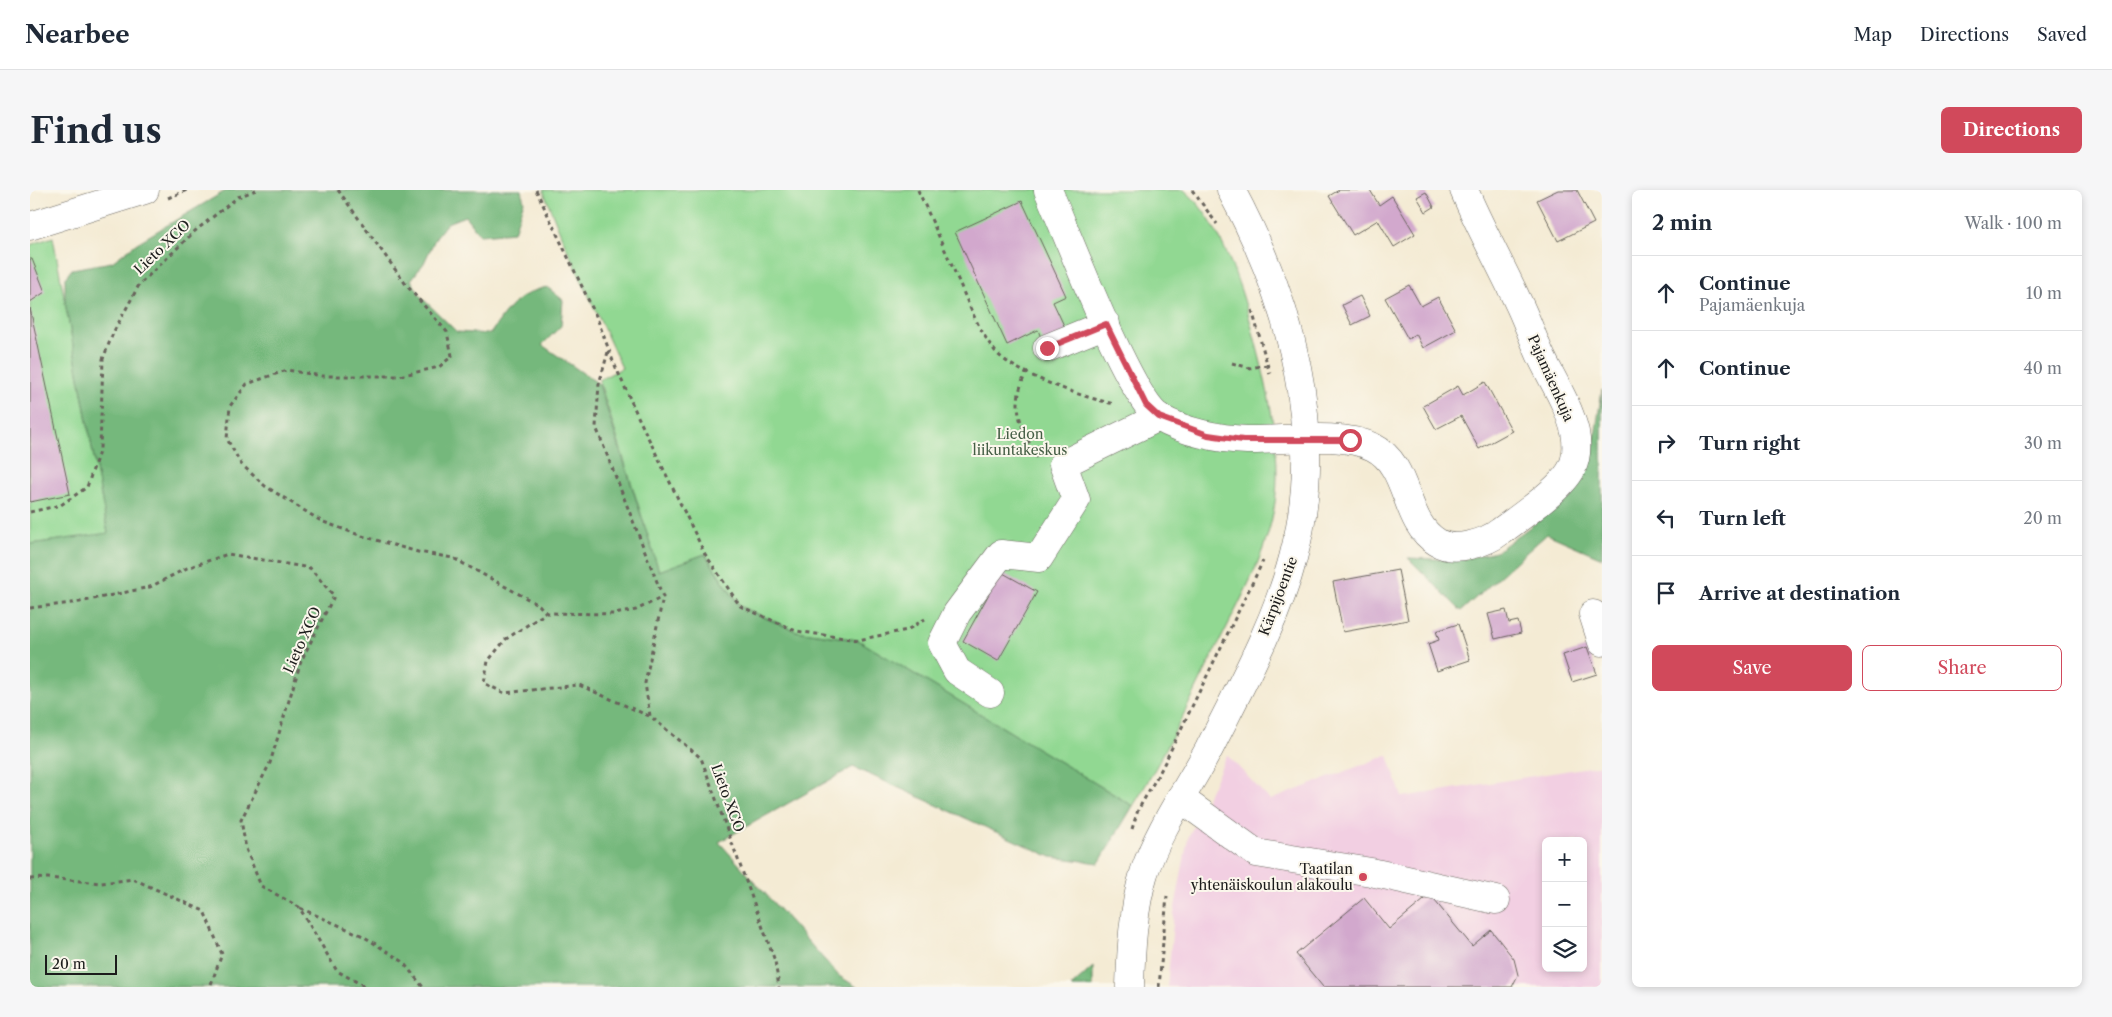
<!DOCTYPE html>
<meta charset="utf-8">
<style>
:root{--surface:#fff;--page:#f6f6f7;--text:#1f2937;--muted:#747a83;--line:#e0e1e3;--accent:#d1495b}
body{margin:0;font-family:"Libre Caslon Text",serif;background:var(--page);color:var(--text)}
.controls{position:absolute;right:15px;bottom:15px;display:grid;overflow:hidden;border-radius:8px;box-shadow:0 2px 8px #0003}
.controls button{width:45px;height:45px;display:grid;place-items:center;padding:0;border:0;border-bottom:1px solid var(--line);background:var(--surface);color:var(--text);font:25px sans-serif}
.scale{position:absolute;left:15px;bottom:12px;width:72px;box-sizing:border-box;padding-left:5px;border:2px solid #1c1c1c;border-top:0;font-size:14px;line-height:18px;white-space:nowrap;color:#1c1c1c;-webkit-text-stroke:4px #fbf7ec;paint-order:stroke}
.stop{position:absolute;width:15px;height:15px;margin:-11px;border:4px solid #d1495b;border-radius:50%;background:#fff}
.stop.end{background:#d1495b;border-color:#fff;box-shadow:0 1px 5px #0008}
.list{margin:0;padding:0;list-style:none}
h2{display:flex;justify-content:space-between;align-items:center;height:65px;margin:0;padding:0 20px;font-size:21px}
h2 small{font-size:16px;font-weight:400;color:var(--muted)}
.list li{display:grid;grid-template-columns:32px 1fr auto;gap:15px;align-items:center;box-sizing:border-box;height:75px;padding:0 20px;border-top:1px solid var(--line)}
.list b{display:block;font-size:19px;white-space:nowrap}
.list p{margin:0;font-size:16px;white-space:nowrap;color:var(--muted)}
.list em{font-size:16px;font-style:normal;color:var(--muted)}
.actions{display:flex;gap:10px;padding:15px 20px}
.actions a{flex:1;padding:11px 0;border:1px solid var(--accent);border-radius:8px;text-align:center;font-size:18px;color:var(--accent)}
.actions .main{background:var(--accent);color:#fff}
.icon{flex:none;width:28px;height:28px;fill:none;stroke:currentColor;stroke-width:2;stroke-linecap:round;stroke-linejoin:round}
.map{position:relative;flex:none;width:1572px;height:797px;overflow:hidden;border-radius:8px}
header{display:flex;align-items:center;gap:30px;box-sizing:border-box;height:70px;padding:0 25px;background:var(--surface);border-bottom:1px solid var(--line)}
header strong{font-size:24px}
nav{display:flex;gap:28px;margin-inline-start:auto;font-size:18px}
.intro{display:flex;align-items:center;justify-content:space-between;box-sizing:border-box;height:120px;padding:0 30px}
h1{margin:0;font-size:35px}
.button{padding:12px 22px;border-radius:8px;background:var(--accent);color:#fff;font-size:18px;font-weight:700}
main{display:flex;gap:30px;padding:0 30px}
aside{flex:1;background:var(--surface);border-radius:8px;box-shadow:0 2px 8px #0003}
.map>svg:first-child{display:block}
</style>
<header>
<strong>Nearbee</strong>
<nav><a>Map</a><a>Directions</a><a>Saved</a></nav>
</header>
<div class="intro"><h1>Find us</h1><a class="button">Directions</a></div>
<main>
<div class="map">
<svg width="1572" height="797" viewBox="0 0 1572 797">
<rect width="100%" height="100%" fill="#fbf7ec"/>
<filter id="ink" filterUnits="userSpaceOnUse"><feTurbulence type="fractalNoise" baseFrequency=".02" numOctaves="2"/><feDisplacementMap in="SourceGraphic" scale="10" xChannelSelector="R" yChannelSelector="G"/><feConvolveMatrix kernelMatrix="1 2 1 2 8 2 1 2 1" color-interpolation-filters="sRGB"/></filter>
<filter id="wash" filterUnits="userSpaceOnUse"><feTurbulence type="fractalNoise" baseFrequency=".0096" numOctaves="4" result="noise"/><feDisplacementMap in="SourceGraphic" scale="20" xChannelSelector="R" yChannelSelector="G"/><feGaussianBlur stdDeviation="1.12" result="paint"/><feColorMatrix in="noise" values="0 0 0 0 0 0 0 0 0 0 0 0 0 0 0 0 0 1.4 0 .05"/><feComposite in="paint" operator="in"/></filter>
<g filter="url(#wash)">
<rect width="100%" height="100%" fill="#f4ebd4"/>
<path fill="#f2cfe2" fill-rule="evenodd" d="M1197,565L1240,610L1358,565L1372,607L1572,575V797H1137L1144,723L1158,648ZM1516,651H1553V778H1516Z"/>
<g fill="#91d892" stroke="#567a57">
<path d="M513,0H1154C1187,27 1208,87 1219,127C1233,179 1247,232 1247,286C1247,350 1211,407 1184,463C1158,515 1134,567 1103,616L828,450L766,441L710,416L675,364L629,381L569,190L592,178L533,50Z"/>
<polygon points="23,47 78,344 0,354 0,55"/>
</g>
<g fill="#74b87c" stroke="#486a4c">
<path d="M197,0H491L494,11L484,42L450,45L435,26L417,33L406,47L394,73L381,90L392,108L427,142L460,144C477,120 486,104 517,97L533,110L531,136L512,155L569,194L629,381L675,364L710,417L766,441L828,450L1103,616L1069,673L1021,667L823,577L689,652L809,786L827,797H0V354L78,343L35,112V88L42,79L82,72L107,53Z"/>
<polygon points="1572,200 1572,368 1517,344 1431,421 1378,368 1428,370 1466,362 1508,331 1561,273"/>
<polygon points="1063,777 1063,797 1041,797"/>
</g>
<g id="blocks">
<g fill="#d2a8cd">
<polygon points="1309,0 1340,0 1349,15 1362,6 1385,44 1364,57 1348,30 1323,45 1299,6"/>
<polygon points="1528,0 1547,0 1564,33 1528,51 1507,10"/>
<polygon points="1396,2 1404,17 1396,22 1387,7"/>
<polygon points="992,11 1036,106 1023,112 1037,142 1013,153 1008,140 977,155 925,42"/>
<polygon points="0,69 2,69 15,102 0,112"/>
<polygon points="1379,95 1391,116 1408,107 1426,140 1393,158 1386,144 1378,149 1355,108"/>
<polygon points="1330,106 1340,126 1322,135 1312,115"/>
<polygon points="0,118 40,304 0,312"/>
<polygon points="1455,192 1482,241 1449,259 1431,226 1406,239 1393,216 1428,196 1433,205"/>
<polygon points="1368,380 1378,430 1313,442 1303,392"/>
<polygon points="971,382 1007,402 968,471 933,451"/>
<polygon points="1476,420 1479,433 1488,431 1491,443 1465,449 1458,424"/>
<polygon points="1428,434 1440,470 1407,481 1398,454 1409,450 1406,441"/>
<polygon points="1557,457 1567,484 1542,492 1533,465"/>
<polygon points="1400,705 1442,756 1461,740 1484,769 1488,785 1482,797 1293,797 1266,764 1334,708 1359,739"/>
</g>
</g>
</g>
<g filter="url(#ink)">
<use href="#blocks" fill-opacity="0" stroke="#68645c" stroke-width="1"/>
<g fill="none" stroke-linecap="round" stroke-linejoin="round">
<defs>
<g id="minor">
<path d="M1018,0C1036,41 1100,210 1130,228C1154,242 1189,249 1217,250C1254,251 1310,241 1343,257C1381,276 1372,331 1407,352C1424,363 1456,353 1471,341C1489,328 1533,298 1542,278C1547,267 1547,253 1545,242C1538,213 1522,190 1510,164C1502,146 1496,128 1487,110C1470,73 1450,38 1434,0"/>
<polyline points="0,36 115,0"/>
<polyline points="1017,158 1076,134"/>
<polyline points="1563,424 1572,452"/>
<polyline points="960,503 927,481 912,453 927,423 971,364 1009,368 1046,310 1033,274 1129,227"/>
<polyline points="1150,608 1226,663 1341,682 1466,710"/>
<path d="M1100,797C1101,760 1103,719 1114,683C1129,638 1157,600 1179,559C1209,499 1246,433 1263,368C1297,242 1261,112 1201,0"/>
</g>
</defs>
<use href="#minor" stroke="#68645c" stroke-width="29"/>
<g stroke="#68645c" stroke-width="3" stroke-dasharray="4 4" stroke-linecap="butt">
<polyline points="308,0 377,96 417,142 422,166 409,177 369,186 292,186 257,180 217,194 200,216 197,249 211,274 235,296 291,331 332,346 388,362 423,368 509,415 516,423"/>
<polyline points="506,0 567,128 583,171 610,231 675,364 710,416 766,441 828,450 877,440 895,429"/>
<path d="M888,0C902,31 916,62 930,94C939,116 950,142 965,161C982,183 1057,209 1085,214"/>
<polyline points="1162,0 1187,34"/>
<polyline points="138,8 157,0"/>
<polyline points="1222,120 1240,184"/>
<polyline points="578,162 569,194 566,237 633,407 615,493 620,526 671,568 745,771 749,797"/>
<polyline points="1202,173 1220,178 1237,175"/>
<path d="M997,181C979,216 991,236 1007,269"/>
<polyline points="0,322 31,315 57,297 70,259 73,169 83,143 109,95 165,41 208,7 226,0"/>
<polyline points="0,418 50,412 120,397 157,378 198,364 280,378 304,406 271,471 240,573 211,630 216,659 231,696 269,717 307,781 336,797"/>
<polyline points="619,526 549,495 474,503 454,493 458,471 476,449 516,423 585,424 606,420 633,407"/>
<polyline points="1102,639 1108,620 1132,578 1233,371"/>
<polyline points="0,689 18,688 71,693 103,689 174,721 192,764 180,797"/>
<polyline points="270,718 333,746 372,771 393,797"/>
<polyline points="1129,797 1137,706"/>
</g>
<use href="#minor" stroke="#fff" stroke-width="28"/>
</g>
</g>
<g fill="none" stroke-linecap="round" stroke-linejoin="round" filter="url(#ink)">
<polyline stroke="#d1495b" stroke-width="6" points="1017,158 1076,134 1116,215 1129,227 1178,245 1213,250 1320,250"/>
</g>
<circle fill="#d1495b" stroke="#fbf7ec" stroke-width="2" cx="1333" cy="687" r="5"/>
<g text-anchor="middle" stroke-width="4" stroke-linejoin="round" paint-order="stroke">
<g font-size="14" fill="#1c1c1c" stroke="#fbf7ec">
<text transform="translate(132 57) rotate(-44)" y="5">Lieto XCO</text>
<text transform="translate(1521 188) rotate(66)" y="5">Pajamäenkuja</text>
<text transform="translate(1248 406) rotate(-69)" y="5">Kärpijoentie</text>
<text transform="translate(272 450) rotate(-66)" y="5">Lieto XCO</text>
<text transform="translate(698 608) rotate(70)" y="5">Lieto XCO</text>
</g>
<g font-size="14" fill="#455e45" stroke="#fbf7ec">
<text x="990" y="249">Liedon<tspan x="990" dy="16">liikuntakeskus</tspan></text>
</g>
<g font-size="14" fill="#1c1c1c" stroke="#fbf7ec" text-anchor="end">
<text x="1323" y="684">Taatilan<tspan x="1323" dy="16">yhtenäiskoulun alakoulu</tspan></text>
</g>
</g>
</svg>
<div class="controls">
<button>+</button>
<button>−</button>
<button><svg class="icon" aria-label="layers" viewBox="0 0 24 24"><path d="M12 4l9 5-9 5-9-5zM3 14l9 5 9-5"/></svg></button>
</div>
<div class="scale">20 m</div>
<div class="stop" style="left:1320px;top:250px"></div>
<div class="stop end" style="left:1017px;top:158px"></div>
</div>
<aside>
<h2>2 min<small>Walk · 100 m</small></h2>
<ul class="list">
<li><svg class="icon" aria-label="ahead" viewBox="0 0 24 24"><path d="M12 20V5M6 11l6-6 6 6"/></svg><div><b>Continue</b><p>Pajamäenkuja</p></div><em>10 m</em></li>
<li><svg class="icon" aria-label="ahead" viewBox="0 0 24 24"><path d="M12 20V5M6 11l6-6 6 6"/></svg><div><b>Continue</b></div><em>40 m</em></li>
<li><svg class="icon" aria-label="right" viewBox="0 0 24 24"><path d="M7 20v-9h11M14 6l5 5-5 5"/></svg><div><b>Turn right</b></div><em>30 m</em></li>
<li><svg class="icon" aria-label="left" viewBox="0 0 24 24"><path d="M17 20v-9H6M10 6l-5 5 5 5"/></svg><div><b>Turn left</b></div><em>20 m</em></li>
<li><svg class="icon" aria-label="arrive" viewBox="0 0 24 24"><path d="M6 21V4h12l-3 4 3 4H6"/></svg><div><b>Arrive at destination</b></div></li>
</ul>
<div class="actions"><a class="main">Save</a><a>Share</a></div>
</aside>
</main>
